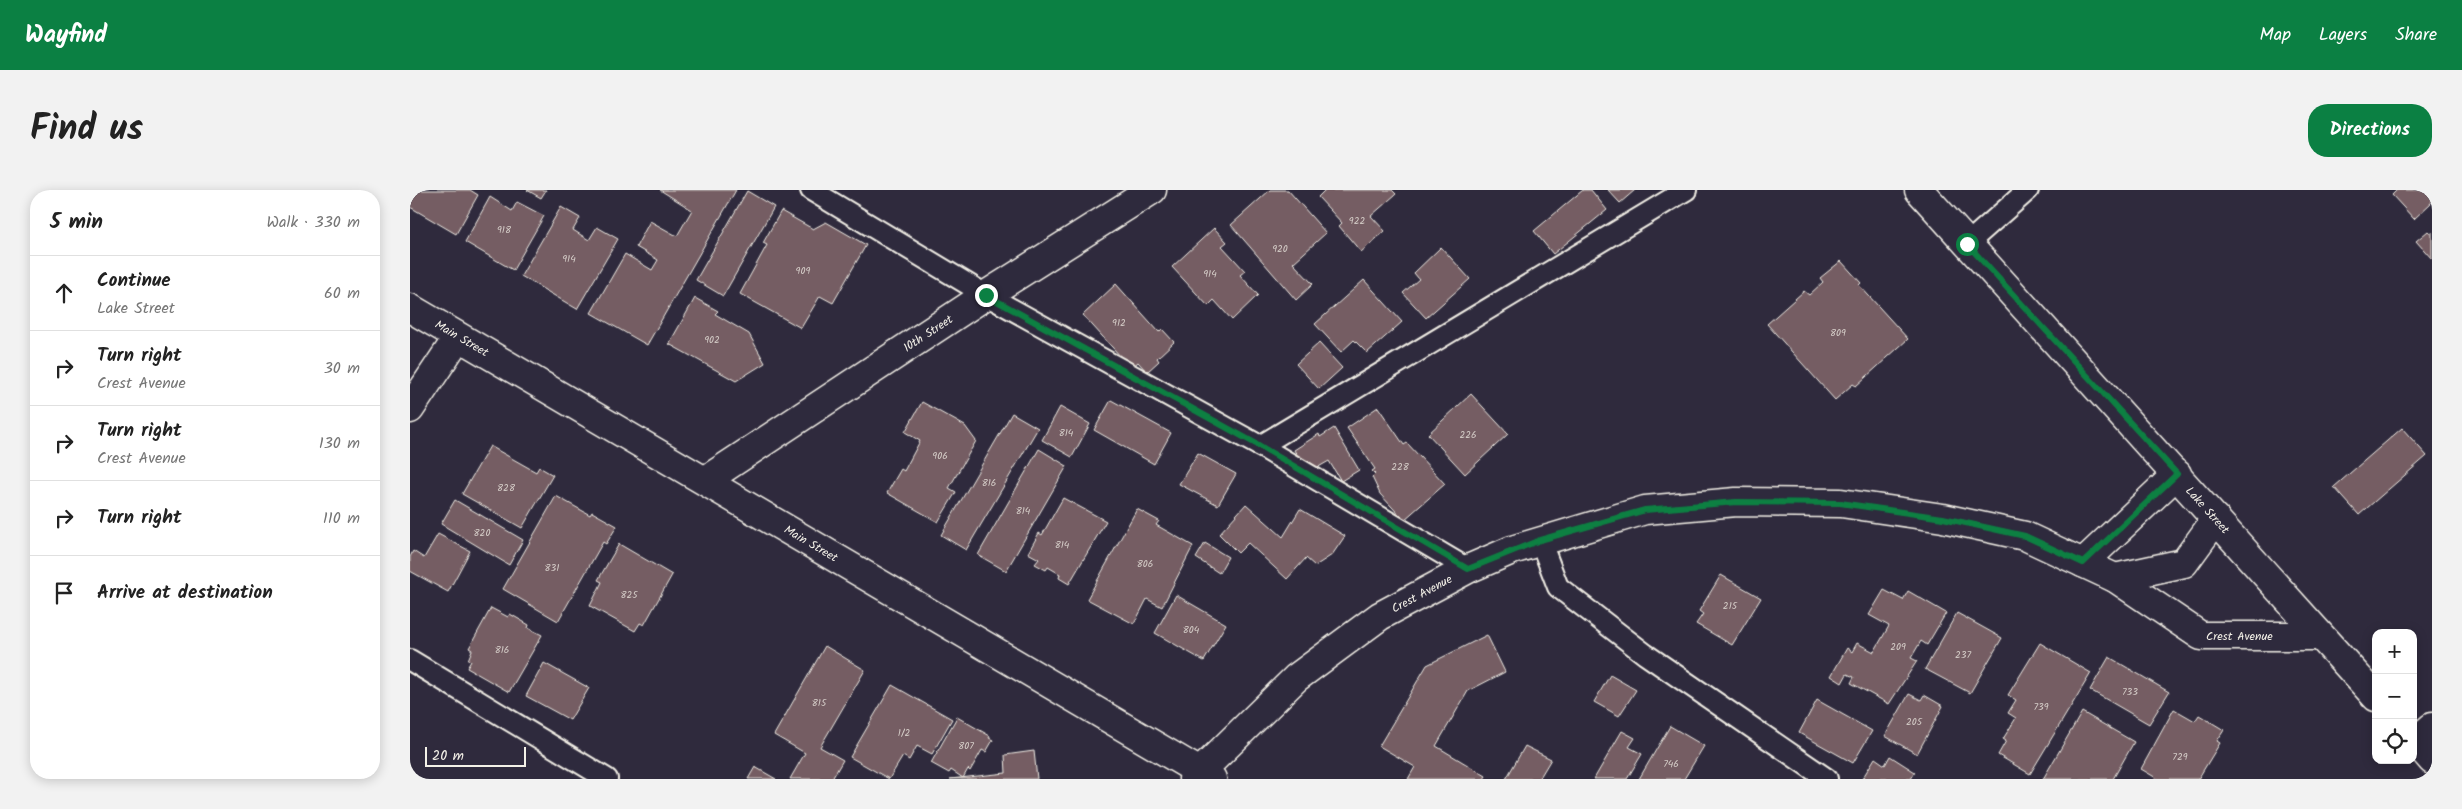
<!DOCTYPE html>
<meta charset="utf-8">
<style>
:root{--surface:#fff;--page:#f2f2f2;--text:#222;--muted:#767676;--line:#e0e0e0;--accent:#0b8043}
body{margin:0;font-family:Kalam,sans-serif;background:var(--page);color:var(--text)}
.controls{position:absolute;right:15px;bottom:15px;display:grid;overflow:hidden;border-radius:10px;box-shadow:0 2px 12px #0003}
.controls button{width:45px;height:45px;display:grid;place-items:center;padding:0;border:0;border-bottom:1px solid var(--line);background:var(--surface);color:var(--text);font:25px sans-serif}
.scale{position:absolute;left:15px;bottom:12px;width:101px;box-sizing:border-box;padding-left:5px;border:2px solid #f4f1e8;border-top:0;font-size:14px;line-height:18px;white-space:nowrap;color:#f4f1e8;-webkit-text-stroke:4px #2f2a3d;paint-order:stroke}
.stop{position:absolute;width:15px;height:15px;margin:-11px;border:4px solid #0b8043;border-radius:50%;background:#fff}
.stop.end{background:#0b8043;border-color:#fff;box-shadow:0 1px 5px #0008}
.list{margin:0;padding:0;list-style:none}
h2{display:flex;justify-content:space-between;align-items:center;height:65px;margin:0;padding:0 20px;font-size:21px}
h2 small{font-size:16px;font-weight:400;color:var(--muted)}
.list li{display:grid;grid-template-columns:32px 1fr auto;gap:15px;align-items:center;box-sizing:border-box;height:75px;padding:0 20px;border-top:1px solid var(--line)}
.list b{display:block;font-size:19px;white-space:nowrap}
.list p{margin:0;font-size:16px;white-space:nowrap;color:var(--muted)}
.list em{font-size:16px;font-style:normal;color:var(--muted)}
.icon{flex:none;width:28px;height:28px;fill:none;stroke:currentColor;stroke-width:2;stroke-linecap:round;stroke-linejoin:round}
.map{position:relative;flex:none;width:2022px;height:589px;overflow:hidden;border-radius:20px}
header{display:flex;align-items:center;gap:30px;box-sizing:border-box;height:70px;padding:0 25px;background:var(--accent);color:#fff}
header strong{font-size:24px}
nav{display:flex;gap:28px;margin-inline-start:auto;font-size:18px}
.intro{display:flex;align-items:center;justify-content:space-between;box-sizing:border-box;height:120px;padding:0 30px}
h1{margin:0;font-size:35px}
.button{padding:12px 22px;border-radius:20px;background:var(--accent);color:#fff;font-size:18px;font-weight:700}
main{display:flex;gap:30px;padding:0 30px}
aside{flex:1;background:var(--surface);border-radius:20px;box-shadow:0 2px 12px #0003}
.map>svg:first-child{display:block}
</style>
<header>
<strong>Wayfind</strong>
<nav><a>Map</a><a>Layers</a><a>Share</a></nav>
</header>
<div class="intro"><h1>Find us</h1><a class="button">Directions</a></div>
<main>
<aside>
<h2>5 min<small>Walk · 330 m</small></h2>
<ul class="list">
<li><svg class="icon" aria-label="ahead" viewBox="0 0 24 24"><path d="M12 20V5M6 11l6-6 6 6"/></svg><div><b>Continue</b><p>Lake Street</p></div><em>60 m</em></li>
<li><svg class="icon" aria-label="right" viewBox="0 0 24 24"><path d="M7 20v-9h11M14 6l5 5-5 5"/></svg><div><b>Turn right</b><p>Crest Avenue</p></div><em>30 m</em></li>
<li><svg class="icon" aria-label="right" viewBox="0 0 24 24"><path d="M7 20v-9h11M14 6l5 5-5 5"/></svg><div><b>Turn right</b><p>Crest Avenue</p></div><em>130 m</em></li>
<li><svg class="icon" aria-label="right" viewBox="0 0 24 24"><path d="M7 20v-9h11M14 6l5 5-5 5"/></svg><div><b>Turn right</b></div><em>110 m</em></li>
<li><svg class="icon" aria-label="arrive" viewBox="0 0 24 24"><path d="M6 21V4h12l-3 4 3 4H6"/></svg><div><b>Arrive at destination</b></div></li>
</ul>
</aside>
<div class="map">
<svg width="2022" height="589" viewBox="0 0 2022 589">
<rect width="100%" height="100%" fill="#2f2a3d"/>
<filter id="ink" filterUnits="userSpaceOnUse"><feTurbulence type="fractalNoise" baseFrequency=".02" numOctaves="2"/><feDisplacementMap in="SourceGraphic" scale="10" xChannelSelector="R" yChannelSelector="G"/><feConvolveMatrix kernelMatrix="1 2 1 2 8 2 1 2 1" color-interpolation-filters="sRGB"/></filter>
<g filter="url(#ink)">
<g fill="#755d64" stroke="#f4f1e8">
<polygon points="3,0 60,0 68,5 46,44 0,17 0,5"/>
<polygon points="117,0 136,0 131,8"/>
<polygon points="250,0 326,0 237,155 181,123 215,64 242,80 248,70 226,57 240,31 267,46 282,20"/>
<polygon points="860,0 878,0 916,43 883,73 903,94 886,110 821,35"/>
<polygon points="915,0 982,0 986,4 961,26 975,41 951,62 929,36 932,33 908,7"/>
<polygon points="1173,0 1181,0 1197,20 1143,64 1124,41"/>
<polygon points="1198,0 1225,0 1210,13"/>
<polygon points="1987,0 2022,0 2022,12 2004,29 1982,5"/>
<polygon points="337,1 364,17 313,106 286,90"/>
<polygon points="80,7 102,21 107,12 134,26 103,80 55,52"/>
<polygon points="151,17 170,28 163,40 179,50 187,37 208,49 167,119 111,86"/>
<polygon points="371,21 403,39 416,32 456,55 423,113 410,106 391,138 330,104 357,55 353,53"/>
<polygon points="804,38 817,52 812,56 835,81 830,85 848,105 822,130 804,110 798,116 762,77"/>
<polygon points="2018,41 2020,43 2022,42 2022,69 2006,51"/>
<polygon points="1031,57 1060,89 1016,128 993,103 1009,89 1004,83"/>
<polygon points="1431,71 1451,93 1449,95 1498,149 1446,196 1443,194 1425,210 1357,134 1394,101 1399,105 1413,92 1410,88"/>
<polygon points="954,90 992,132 957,163 944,150 931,162 905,134"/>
<polygon points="706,94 749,142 752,139 764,152 747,168 749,171 737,182 728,172 721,178 673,125"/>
<polygon points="285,108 308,121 305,124 339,144 355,173 326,191 259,154"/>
<polygon points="909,153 932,178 909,199 886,174"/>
<polygon points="1061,204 1098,244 1055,284 1018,244"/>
<polygon points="701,210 761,243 744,274 684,240"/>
<polygon points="512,212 555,236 566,251 539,298 546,302 528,332 477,303 491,279 494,281 510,251 495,242"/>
<polygon points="650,217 680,234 662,267 632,250"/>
<polygon points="968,217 994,255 997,253 1035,294 994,330 970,304 962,287 965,284 962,281 965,279 937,238"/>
<polygon points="602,223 628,238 556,360 531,345"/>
<polygon points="924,238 949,280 931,291 919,271 898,283 884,260 909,244 910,247"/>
<polygon points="1992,238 2017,266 1949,325 1924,297"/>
<polygon points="80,256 126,282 129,277 143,285 112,338 52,304"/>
<polygon points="629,259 657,276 596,381 568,365"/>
<polygon points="788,263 826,284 808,315 769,294"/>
<polygon points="146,306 180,325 182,322 207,336 196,354 193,352 148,431 93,399"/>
<polygon points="653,308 696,331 659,394 649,388 650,384 638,377 636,380 625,374 629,369 618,363 629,343 632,345"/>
<polygon points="45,310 113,350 99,375 31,334"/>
<polygon points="836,314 873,347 890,319 935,346 922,365 905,376 896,368 877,389 838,353 828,363 809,344"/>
<polygon points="727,319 749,331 746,335 783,356 752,417 737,409 724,434 677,409"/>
<polygon points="28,344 60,361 38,402 0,381 0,367 3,361 14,368"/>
<polygon points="795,353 818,367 809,383 786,368"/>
<polygon points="209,354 262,385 234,435 230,433 225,441 180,416 192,392 188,390"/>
<polygon points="1311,385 1351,408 1322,455 1286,434 1293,424 1289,421"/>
<polygon points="1474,400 1493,410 1498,401 1536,423 1517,455 1511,451 1501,468 1507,471 1479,514 1441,493 1444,487 1437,484 1432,493 1421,486 1437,458 1442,462 1447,453 1464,462 1479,436 1459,425"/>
<polygon points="766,405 816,434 794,471 745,443"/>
<polygon points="81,418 98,427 100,424 119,435 118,438 132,445 99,502 57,478 61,471 58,470 62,460 59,458"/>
<polygon points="1547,423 1592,448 1560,503 1515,479"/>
<polygon points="1077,445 1095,482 1058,501 1026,556 1076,586 1074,589 998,589 1005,577 969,556 1017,475"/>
<polygon points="1630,453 1681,483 1620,584 1588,565 1596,551 1593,549 1606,528 1598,523 1606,510 1598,505"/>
<polygon points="415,456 455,480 410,557 433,570 422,589 380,589 395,563 364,545"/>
<polygon points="1699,467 1759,502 1739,534 1680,500"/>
<polygon points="134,473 179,498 160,530 116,506"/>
<polygon points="1200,485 1226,500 1209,526 1184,512"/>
<polygon points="482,495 542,529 522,564 507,556 499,570 493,566 479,589 440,567"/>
<polygon points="1499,504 1511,510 1514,505 1533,516 1507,564 1475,546"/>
<polygon points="1407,510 1462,541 1443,573 1389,543"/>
<polygon points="1764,519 1785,531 1789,525 1814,540 1807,551 1810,553 1788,589 1748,589 1731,579"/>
<polygon points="1672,522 1724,552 1703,589 1633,589"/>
<polygon points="547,527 580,546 579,548 583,550 576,562 572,560 560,581 558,579 553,588 541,580 539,583 521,573"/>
<polygon points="1260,536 1294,556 1274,589 1229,589"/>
<polygon points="1212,541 1225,548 1219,557 1232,564 1217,589 1184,589"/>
<polygon points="1115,556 1141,569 1129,589 1096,589"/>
<polygon points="624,561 627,589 540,589 596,583 595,565"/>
<polygon points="1480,566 1505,582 1501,589 1452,589 1465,568 1475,575"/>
<polygon points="345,577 366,589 338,589"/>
</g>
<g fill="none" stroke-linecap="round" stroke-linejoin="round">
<defs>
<g id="service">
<polyline points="401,0 576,105 850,256 1058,379"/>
<polyline points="1557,54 1618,0"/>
<polyline points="850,256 1276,0"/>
<polyline points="1130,350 1148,397 1235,464 1417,589"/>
<polyline points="0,470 197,589"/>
</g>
<g id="minor">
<polyline points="0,219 48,147"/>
<path id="s1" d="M296,290L576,105L742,0"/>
<polyline points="1673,373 1767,284"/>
<polyline points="1705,388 1774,373 1806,329"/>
<polyline points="2006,551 2022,537"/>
<path id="s2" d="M783,589L886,488L970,426L1058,379L1102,360L1235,320L1326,312L1431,313L1533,328L1615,346L1705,388L1791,446H1910"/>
</g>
<g id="tertiary">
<path id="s3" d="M1509,0L1966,507"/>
<polyline points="2003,548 2022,570"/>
</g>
<g id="secondary">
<path id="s4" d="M0,118L802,589"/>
</g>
</defs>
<use href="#service" stroke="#f4f1e8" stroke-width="24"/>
<use href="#minor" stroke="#f4f1e8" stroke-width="31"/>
<use href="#tertiary" stroke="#f4f1e8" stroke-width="31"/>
<use href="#secondary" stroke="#f4f1e8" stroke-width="31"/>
<use href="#service" stroke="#2f2a3d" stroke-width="20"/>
<use href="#minor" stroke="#2f2a3d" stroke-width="28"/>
<use href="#tertiary" stroke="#2f2a3d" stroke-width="28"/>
<use href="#secondary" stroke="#2f2a3d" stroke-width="28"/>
</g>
</g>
<g fill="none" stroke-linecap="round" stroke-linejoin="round" filter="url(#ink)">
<polyline stroke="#0b8043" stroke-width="6" points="576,105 850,256 1058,379 1130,350 1235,320 1326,312 1430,313 1533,328 1615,346 1673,373 1767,284 1557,54"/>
</g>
<g text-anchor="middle" stroke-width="5" stroke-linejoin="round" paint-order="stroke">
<g font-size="10" fill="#d4ccc7">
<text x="947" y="34">922</text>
<text x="94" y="43">918</text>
<text x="870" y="62">920</text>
<text x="159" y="72">914</text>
<text x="393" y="84">909</text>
<text x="800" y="87">914</text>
<text x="709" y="136">912</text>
<text x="1428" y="146">809</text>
<text x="302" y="153">902</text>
<text x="656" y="246">814</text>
<text x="1058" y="248">226</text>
<text x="530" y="269">906</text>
<text x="990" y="280">228</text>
<text x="579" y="296">816</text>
<text x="96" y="301">828</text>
<text x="613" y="324">814</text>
<text x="72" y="346">820</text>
<text x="652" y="358">814</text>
<text x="735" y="377">806</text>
<text x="142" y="381">831</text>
<text x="219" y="408">825</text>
<text x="1320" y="419">215</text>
<text x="781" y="443">804</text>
<text x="1488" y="460">209</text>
<text x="92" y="463">816</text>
<text x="1553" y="468">237</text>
<text x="1720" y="505">733</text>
<text x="409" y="516">815</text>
<text x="1631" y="520">739</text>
<text x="1504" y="535">205</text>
<text x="494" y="546">1/2</text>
<text x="556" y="559">807</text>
<text x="1770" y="570">729</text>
<text x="1261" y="577">746</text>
</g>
<g font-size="12" fill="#f4f1e8" stroke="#2f2a3d">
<text dy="4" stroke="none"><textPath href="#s1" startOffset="266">10th Street</textPath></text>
<text dy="4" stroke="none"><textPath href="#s4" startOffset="60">Main Street</textPath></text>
<text dy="4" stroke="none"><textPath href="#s3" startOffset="431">Lake Street</textPath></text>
<text dy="4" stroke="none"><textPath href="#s4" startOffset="465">Main Street</textPath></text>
<text dy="4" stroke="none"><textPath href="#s2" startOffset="296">Crest Avenue</textPath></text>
<text dy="4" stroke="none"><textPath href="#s2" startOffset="1160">Crest Avenue</textPath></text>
</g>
</g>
</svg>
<div class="controls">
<button>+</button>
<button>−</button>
<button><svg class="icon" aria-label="locate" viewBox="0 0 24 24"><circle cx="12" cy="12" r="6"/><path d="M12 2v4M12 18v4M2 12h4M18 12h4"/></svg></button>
</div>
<div class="scale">20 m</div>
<div class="stop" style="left:1557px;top:54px"></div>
<div class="stop end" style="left:576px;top:105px"></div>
</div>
</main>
